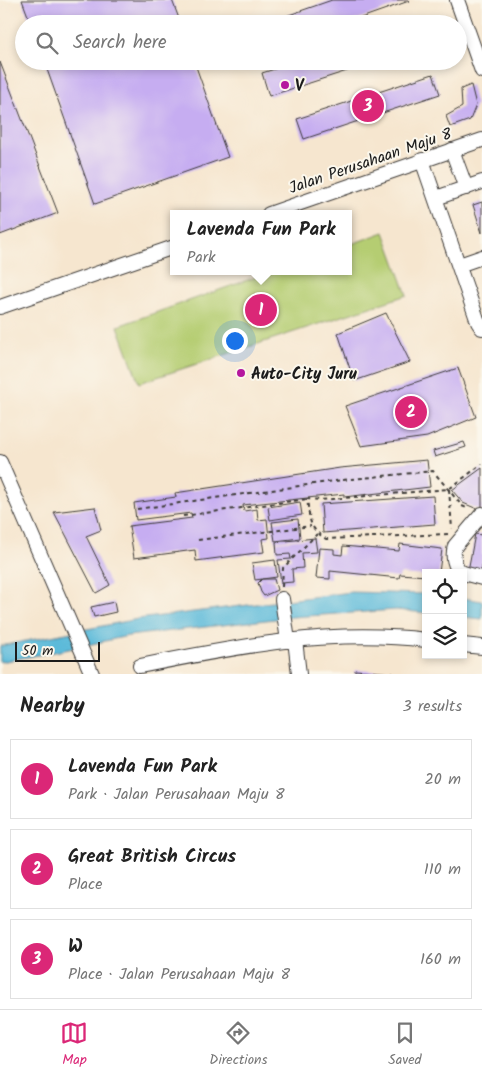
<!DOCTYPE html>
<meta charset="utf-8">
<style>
:root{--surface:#fff;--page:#f2f2f2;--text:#222;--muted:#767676;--line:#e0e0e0;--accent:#db2777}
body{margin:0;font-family:Kalam,sans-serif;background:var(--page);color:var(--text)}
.controls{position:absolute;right:15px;bottom:15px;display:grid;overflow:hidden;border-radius:0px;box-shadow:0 2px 8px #0003}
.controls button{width:45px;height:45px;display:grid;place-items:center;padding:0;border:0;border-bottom:1px solid var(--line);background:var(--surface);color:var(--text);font:25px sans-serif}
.scale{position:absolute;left:15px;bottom:12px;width:85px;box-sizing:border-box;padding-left:5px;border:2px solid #1c1c1c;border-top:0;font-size:14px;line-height:18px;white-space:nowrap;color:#1c1c1c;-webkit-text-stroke:4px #fbf7ec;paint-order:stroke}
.you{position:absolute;left:234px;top:340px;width:18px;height:18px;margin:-12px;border:4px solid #fff;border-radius:50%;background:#1a73e8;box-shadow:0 0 0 8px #1a73e833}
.badge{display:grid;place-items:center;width:32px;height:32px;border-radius:50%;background:var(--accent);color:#fff;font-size:16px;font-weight:700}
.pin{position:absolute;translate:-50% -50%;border:2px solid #fff;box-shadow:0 1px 5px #0006}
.popup{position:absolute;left:170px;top:210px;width:182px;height:65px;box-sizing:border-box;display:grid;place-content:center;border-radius:0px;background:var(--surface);filter:drop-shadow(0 1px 4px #0005);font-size:16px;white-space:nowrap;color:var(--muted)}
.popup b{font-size:19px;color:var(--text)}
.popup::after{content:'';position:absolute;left:50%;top:100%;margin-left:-10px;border:10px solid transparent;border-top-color:var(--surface)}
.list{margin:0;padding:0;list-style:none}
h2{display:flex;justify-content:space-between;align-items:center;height:65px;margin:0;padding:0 20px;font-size:21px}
h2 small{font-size:16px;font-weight:400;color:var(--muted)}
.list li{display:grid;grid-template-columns:32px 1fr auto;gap:15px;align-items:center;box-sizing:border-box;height:80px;margin:0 10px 10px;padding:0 10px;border:1px solid var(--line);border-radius:0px}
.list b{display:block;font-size:19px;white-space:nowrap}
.list p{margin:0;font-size:16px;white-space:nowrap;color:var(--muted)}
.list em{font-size:16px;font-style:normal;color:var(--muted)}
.icon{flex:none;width:28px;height:28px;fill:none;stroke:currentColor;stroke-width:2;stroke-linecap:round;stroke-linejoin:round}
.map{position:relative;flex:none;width:482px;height:674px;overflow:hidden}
.search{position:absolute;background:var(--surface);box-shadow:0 2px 8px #0003;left:15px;right:15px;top:15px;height:55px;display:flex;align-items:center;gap:12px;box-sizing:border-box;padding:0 18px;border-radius:28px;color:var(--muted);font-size:19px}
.sheet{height:335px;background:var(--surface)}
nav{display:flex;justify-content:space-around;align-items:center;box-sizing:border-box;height:70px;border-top:1px solid var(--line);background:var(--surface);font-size:14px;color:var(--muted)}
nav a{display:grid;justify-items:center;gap:2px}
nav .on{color:var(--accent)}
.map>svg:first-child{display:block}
</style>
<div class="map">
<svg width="482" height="674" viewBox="0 0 482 674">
<rect width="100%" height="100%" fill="#fbf7ec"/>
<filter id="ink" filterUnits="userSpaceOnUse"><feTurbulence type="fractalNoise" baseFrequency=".02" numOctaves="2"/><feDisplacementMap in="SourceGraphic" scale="10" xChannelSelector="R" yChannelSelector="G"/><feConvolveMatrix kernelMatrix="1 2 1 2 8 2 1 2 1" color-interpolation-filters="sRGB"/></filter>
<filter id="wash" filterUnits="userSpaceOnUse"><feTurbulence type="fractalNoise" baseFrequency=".0096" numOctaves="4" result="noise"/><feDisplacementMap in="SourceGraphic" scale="20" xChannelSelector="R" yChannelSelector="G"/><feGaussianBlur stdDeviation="1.12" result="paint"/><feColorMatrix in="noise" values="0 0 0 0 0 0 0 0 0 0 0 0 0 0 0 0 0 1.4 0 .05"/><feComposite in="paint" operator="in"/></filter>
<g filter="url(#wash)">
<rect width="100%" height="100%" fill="#f6e6cf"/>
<polygon fill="#b5cd72" stroke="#687447" points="384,232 407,295 139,383 118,326 273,271 348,271 349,245"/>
<g fill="#5ab9d9" stroke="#3b6a7a">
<polygon points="351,592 426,594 426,613 396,610 292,617 128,636 60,651 0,662 0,646 138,619"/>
<polygon points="463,598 482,601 482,619 463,617"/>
</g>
<g id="blocks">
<g fill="#c6adf1">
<polygon points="22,0 172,0 181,24 31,24"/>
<polygon points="332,0 408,0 409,1 344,24 263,24"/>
<polygon points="44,61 194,61 228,157 95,204"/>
<polygon points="300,61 375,61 375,62 269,96 262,73"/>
<polygon points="0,62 58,213 0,235"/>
<polygon points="433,74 440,94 304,139 297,119"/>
<polygon points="471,85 476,105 470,120 450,127 446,116 462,107 461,89"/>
<polygon points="482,202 482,233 473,205"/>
<polygon points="386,313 410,362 354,381 338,333"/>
<polygon points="458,368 476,417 427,437 361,446 345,406"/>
<polygon points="464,442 466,447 435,457 433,451"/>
<polygon points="427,460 430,487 344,497 344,494 243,505 244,511 257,509 258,520 267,519 269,538 262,539 264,552 196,561 195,550 134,558 129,526 192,518 191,513 136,520 134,503 176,497 175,493 340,468"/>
<polygon points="482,468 482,511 463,503 452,490"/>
<polygon points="433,496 435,524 323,533 321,504"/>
<polygon points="300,502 302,515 270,520 268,507"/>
<polygon points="95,507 101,530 86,536 110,585 96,593 54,512"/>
<polygon points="298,519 300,538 275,541 272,522"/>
<polygon points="475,534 482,535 482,574 468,571"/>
<polygon points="315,538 317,552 302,553 303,568 292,569 293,582 281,583 278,560 291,559 290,554 277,555 276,542"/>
<polygon points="400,544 442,549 439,573 426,573 426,576 400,574 399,578 330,571 330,579 316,578 319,548 334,549 334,554 342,555 343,546 399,551"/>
<polygon points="275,560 277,577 255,580 252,563"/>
<polygon points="262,579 274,579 277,590 264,596 261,592 258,583"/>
<polygon points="114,602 116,612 94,617 91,607"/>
<polygon points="355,670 393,673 393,674 355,674"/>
</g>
</g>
</g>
<g filter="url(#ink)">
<use href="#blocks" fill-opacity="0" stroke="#3d3a37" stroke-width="1"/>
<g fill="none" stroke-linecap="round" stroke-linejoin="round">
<defs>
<g id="minor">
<polyline points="457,0 482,71"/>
<polyline points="452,150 466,188"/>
<polyline points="422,160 478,322 482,328"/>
<polyline points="436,198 482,182"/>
<polyline points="269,214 482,140"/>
<polyline points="459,265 482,257"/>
<polyline points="0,307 174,247"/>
<polyline points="0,462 92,674"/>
<path d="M462,573C454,567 452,556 455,546L482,514"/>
<polyline points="463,573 482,578"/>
<polyline points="282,599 288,641"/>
<polyline points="295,640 299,674"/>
<polyline points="463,645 482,647"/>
<path d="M140,666C234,647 330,628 426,640"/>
</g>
</defs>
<use href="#minor" stroke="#3d3a37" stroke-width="16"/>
<g stroke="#3d3a37" stroke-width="2" stroke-dasharray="4 4" stroke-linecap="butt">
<polyline points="449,489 452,529"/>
<polyline points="137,509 342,480 433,471 462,506 469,509"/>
<polyline points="183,516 307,499"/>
<path d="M448,534L326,539C308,528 310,519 307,499L320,500L449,489L482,464"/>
<polyline points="198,540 311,526"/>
<polyline points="282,587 283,568 317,534"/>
</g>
<use href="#minor" stroke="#fff" stroke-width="14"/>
</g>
</g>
<g fill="#b5179e" stroke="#fbf7ec" stroke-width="2">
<circle cx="285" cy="85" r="5"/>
<circle cx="241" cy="373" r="5"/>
</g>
<g text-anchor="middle" stroke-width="4" stroke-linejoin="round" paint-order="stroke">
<g font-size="16" font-weight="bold" fill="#1c1c1c" stroke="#fbf7ec" text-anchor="start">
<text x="295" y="91">V</text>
<text x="251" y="379">Auto-City Juru</text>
</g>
<g font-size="16" fill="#1c1c1c" stroke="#fbf7ec">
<text transform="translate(370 160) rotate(-19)" y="6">Jalan Perusahaan Maju 8</text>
</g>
</g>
</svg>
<div class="controls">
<button><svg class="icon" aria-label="locate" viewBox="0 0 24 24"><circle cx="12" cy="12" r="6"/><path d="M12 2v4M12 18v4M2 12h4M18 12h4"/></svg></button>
<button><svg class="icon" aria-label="layers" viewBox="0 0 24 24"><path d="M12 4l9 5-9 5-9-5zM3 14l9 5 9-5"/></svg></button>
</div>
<div class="scale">50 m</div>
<div class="you"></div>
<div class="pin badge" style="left:261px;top:310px">1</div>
<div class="popup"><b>Lavenda Fun Park</b>Park</div>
<div class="pin badge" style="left:411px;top:412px">2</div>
<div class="pin badge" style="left:368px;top:106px">3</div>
<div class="search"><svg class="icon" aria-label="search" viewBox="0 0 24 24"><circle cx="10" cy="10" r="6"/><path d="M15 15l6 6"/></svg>Search here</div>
</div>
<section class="sheet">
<h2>Nearby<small>3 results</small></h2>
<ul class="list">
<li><span class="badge">1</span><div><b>Lavenda Fun Park</b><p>Park · Jalan Perusahaan Maju 8</p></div><em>20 m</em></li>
<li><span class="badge">2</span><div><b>Great British Circus</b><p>Place</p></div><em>110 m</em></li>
<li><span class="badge">3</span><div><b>W</b><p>Place · Jalan Perusahaan Maju 8</p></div><em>160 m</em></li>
</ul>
</section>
<nav>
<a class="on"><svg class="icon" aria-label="map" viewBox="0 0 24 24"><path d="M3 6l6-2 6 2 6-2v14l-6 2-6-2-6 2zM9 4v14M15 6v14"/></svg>Map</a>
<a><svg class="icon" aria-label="directions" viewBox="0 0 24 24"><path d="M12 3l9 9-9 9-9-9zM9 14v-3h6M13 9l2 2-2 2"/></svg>Directions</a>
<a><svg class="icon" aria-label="saved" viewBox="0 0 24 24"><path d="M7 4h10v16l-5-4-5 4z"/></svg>Saved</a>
</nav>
